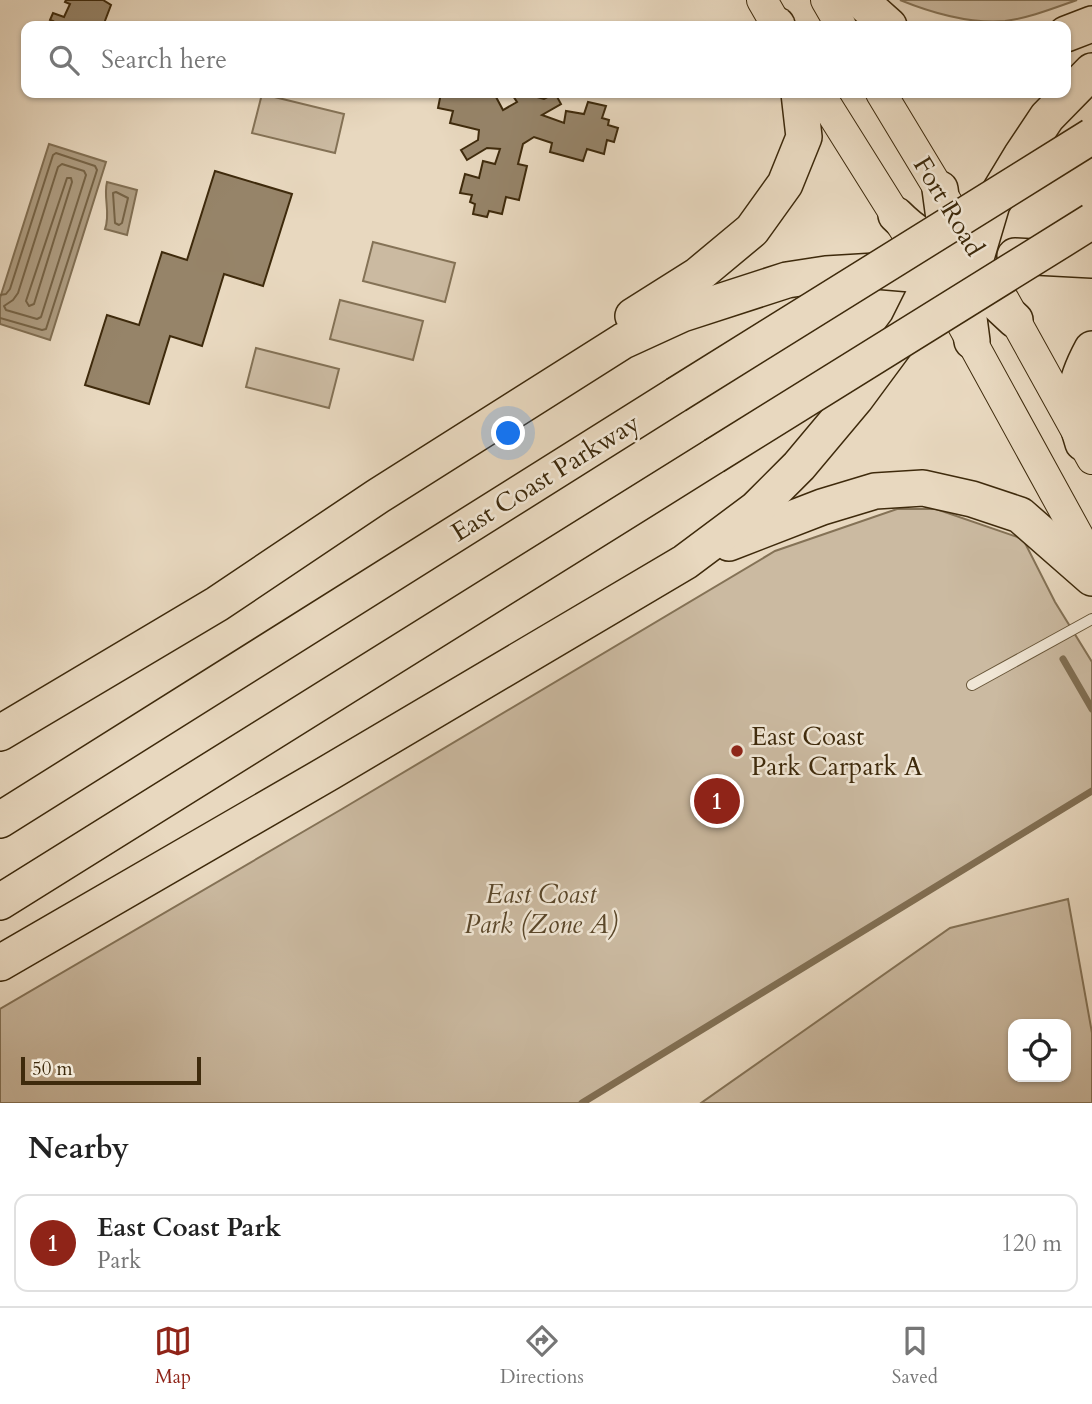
<!DOCTYPE html>
<style>
:root{--surface:#fff;--page:#f6f6f6;--text:#222;--muted:#767676;--line:#e0e0e0;--accent:#8f2418}
body{margin:0;font-family:Cardo,serif;background:var(--page);color:var(--text)}
.controls{position:absolute;right:21px;bottom:21px;display:grid;overflow:hidden;border-radius:14px;box-shadow:0 2px 5px #0004}
.controls button{width:63px;height:63px;display:grid;place-items:center;padding:0;border:0;border-bottom:2px solid var(--line);background:var(--surface);color:var(--text);font:35px sans-serif}
.scale{position:absolute;left:21px;bottom:18px;width:180px;box-sizing:border-box;padding-left:7px;border:4px solid #3e2a0c;border-top:0;font-size:19px;line-height:24px;white-space:nowrap;color:#3e2a0c;-webkit-text-stroke:5px #f0e6d5;paint-order:stroke}
.you{position:absolute;left:509px;top:434px;width:24px;height:24px;margin:-18px;border:5px solid #fff;border-radius:50%;background:#1a73e8;box-shadow:0 0 0 10px #1a73e833}
.badge{display:grid;place-items:center;width:46px;height:46px;border-radius:50%;background:var(--accent);color:#fff;font-size:23px;font-weight:700}
.pin{position:absolute;translate:-50% -50%;border:4px solid #fff;box-shadow:0 2px 7px #0006}
.list{margin:0;padding:0;list-style:none}
h2{display:flex;justify-content:space-between;align-items:center;height:91px;margin:0;padding:0 28px;font-size:30px}
h2 small{font-size:23px;font-weight:400;color:var(--muted)}
.list li{display:grid;grid-template-columns:46px 1fr auto;gap:21px;align-items:center;box-sizing:border-box;height:98px;margin:0 14px 14px;padding:0 14px;border:2px solid var(--line);border-radius:14px}
.list b{display:block;font-size:26px;white-space:nowrap}
.list p{margin:0;font-size:23px;white-space:nowrap;color:var(--muted)}
.list em{font-size:23px;font-style:normal;color:var(--muted)}
.icon{flex:none;width:38px;height:38px;fill:none;stroke:currentColor;stroke-width:2;stroke-linecap:round;stroke-linejoin:round}
.map{position:relative;flex:none;width:1092px;height:1103px;overflow:hidden}
.search{position:absolute;background:var(--surface);box-shadow:0 2px 5px #0004;left:21px;right:21px;top:21px;height:77px;display:flex;align-items:center;gap:18px;box-sizing:border-box;padding:0 24px;border-radius:14px;color:var(--muted);font-size:26px}
.sheet{height:203px;background:var(--surface)}
nav{display:flex;justify-content:space-around;align-items:center;box-sizing:border-box;height:98px;border-top:2px solid var(--line);background:var(--surface);font-size:19px;color:var(--muted)}
nav a{display:grid;justify-items:center;gap:4px}
nav .on{color:var(--accent)}
.map>svg:first-child{display:block}
</style>
<div class="map">
<svg width="1092" height="1103" viewBox="0 0 1092 1103">
<rect width="100%" height="100%" fill="#e8d8bf"/>
<filter id="stains"><feTurbulence type="fractalNoise" baseFrequency=".00286" numOctaves="4"/><feColorMatrix values="0 0 0 0 .2 0 0 0 0 .09 0 0 0 0 .02 0 0 0 .5 -.17"/></filter>
<radialGradient id="worn" r=".72"><stop offset=".6" stop-color="#630" stop-opacity="0"/><stop offset="1" stop-color="#630" stop-opacity=".3"/></radialGradient>
<g fill="#cbbaa1" stroke="#847256" stroke-width="2" fill-rule="evenodd">
<path d="M900,0H1077C1054,8 1029,18 1005,21C969,24 932,13 900,0Z"/>
<polygon points="262,94 344,114 335,153 252,133"/>
<polygon points="373,242 455,263 445,302 363,281"/>
<polygon points="340,300 423,321 413,360 330,339"/>
<polygon points="256,348 339,369 329,408 246,387"/>
<polygon points="897,509 936,509 1023,539 1055,602 1092,662 1092,793 585,1103 0,1103 0,1009 342,809 775,551"/>
<path d="M1068,899L1092,1033V1103H701L950,928ZM1013,1024H1066V1077H1013Z"/>
</g>
<g fill="#ae9d82" stroke="#816f53" stroke-width="2">
<polygon points="49,144 106,162 50,340 0,324 0,298"/>
<path d="M107,182L137,190L127,235L105,229C111,213 103,198 107,182Z"/>
</g>
<g fill="none" stroke-linecap="round" stroke-linejoin="round">
<g stroke="#766447" stroke-width="2">
<polygon points="62,164 84,171 86,175 41,317 37,319 6,310 4,306 13,300 18,293 58,167"/>
<polygon points="67,178 71,178 72,182 34,304 29,306 26,301"/>
<polygon points="116,192 128,198 122,223 119,225 115,223 113,193"/>
<polyline points="0,295 6,294 10,289 53,155 56,153 95,166 97,170 46,329 42,330 0,318"/>
</g>
<g stroke="#816f53" stroke-width="7">
<polyline points="1063,659 1092,709"/>
<polyline points="582,1103 1092,791"/>
</g>
</g>
<g fill="#968469" stroke="#3e2a0c" stroke-width="2">
<polygon points="66,0 103,0 111,5 103,26 50,26 53,21 50,20 53,13 64,17 70,4 65,2"/>
<polygon points="441,93 480,93 480,95 496,97 503,110 517,102 511,93 531,93 530,95 544,99 555,93 561,104 542,115 564,123 566,111 584,114 588,102 606,106 602,118 609,120 608,125 618,128 614,142 607,140 604,154 587,149 583,161 550,152 552,143 534,137 523,144 518,164 527,166 519,200 506,197 502,214 489,211 487,217 473,214 475,204 470,202 472,195 460,193 465,174 479,178 483,161 495,164 500,149 487,148 467,160 461,150 478,140 479,130 450,123 453,111 438,108"/>
<polygon points="215,171 292,194 263,286 224,274 202,346 170,336 149,404 85,385 107,315 139,325 162,252 187,260"/>
</g>
<g fill="none" stroke-linecap="round" stroke-linejoin="round">
<defs>
<polyline id="lane" points="972,685 1092,619"/>
<g id="primary">
<polyline points="762,0 777,26"/>
<polyline points="826,0 841,26"/>
<polyline points="819,93 908,235"/>
<polyline points="881,93 951,209"/>
<polyline points="1004,300 1092,459"/>
<polyline points="961,322 1092,561"/>
</g>
<g id="highway">
<polyline points="860,0 889,26"/>
<polyline points="777,25 777,26"/>
<polyline points="1066,34 1092,24"/>
<path d="M896,215C913,232 929,243 953,247"/>
<polyline points="1015,256 1092,260"/>
<polyline points="633,316 698,275 752,230 785,184 804,137 799,93"/>
<polyline points="972,341 967,303 968,285 992,204 1021,156 1047,117 1092,71"/>
<path d="M1083,443C1070,405 1073,384 1092,349"/>
<polyline points="729,543 822,507 875,491 923,488 972,499 1020,515 1092,578"/>
<polyline points="0,733 217,604 378,496 623,341 682,314 787,280 826,274 876,271 935,276 968,285 987,294 1015,320"/>
<polyline points="0,820 676,395"/>
<polyline points="0,902 714,456"/>
<polyline points="0,963 330,772 685,562 756,509 799,466 856,398 907,329 941,261 945,226 940,189"/>
</g>
</defs>
<use href="#lane" stroke="#685639" stroke-width="12"/>
<use href="#primary" stroke="#3e2a0c" stroke-width="32"/>
<use href="#highway" stroke="#3e2a0c" stroke-width="38"/>
<use href="#lane" stroke="#f0e6d5" stroke-width="10"/>
<use href="#primary" stroke="#e8d8bf" stroke-width="30"/>
<use href="#highway" stroke="#e8d8bf" stroke-width="35"/>
<defs>
<g id="highway-bridge">
<polyline points="676,395 1092,136"/>
<polyline points="714,456 1092,221"/>
</g>
</defs>
<use href="#highway-bridge" stroke="#3e2a0c" stroke-width="38" stroke-linecap="butt"/>
<use href="#highway-bridge" stroke="#e8d8bf" stroke-width="35"/>
</g>
<circle fill="#8f2418" stroke="#f0e6d5" stroke-width="2.5" cx="737" cy="751" r="7"/>
<g text-anchor="middle" stroke-width="5" stroke-linejoin="round" paint-order="stroke">
<g font-size="26" fill="#3e2a0c" stroke="#f0e6d5">
<text transform="translate(949 206) rotate(59)" y="9">Fort Road</text>
<text transform="translate(545 477) rotate(-32)" y="9">East Coast Parkway</text>
</g>
<g font-size="26" fill="#3e2a0c" stroke="#f0e6d5" text-anchor="start">
<text x="751" y="745">East Coast<tspan x="751" dy="30">Park Carpark A</tspan></text>
</g>
<g font-size="26" font-style="italic" fill="#5a472a" stroke="#f0e6d5">
<text x="541" y="903">East Coast<tspan x="541" dy="30">Park (Zone A)</tspan></text>
</g>
</g>
<rect width="100%" height="100%" filter="url(#stains)"/>
<rect width="100%" height="100%" fill="url(#worn)"/>
</svg>
<div class="controls">
<button><svg class="icon" aria-label="locate" viewBox="0 0 24 24"><circle cx="12" cy="12" r="6"/><path d="M12 2v4M12 18v4M2 12h4M18 12h4"/></svg></button>
</div>
<div class="scale">50 m</div>
<div class="you"></div>
<div class="pin badge" style="left:717px;top:801px">1</div>
<div class="search"><svg class="icon" aria-label="search" viewBox="0 0 24 24"><circle cx="10" cy="10" r="6"/><path d="M15 15l6 6"/></svg>Search here</div>
</div>
<section class="sheet">
<h2>Nearby<small></small></h2>
<ul class="list">
<li><span class="badge">1</span><div><b>East Coast Park</b><p>Park</p></div><em>120 m</em></li>
</ul>
</section>
<nav>
<a class="on"><svg class="icon" aria-label="map" viewBox="0 0 24 24"><path d="M3 6l6-2 6 2 6-2v14l-6 2-6-2-6 2zM9 4v14M15 6v14"/></svg>Map</a>
<a><svg class="icon" aria-label="directions" viewBox="0 0 24 24"><path d="M12 3l9 9-9 9-9-9zM9 14v-3h6M13 9l2 2-2 2"/></svg>Directions</a>
<a><svg class="icon" aria-label="saved" viewBox="0 0 24 24"><path d="M7 4h10v16l-5-4-5 4z"/></svg>Saved</a>
</nav>
